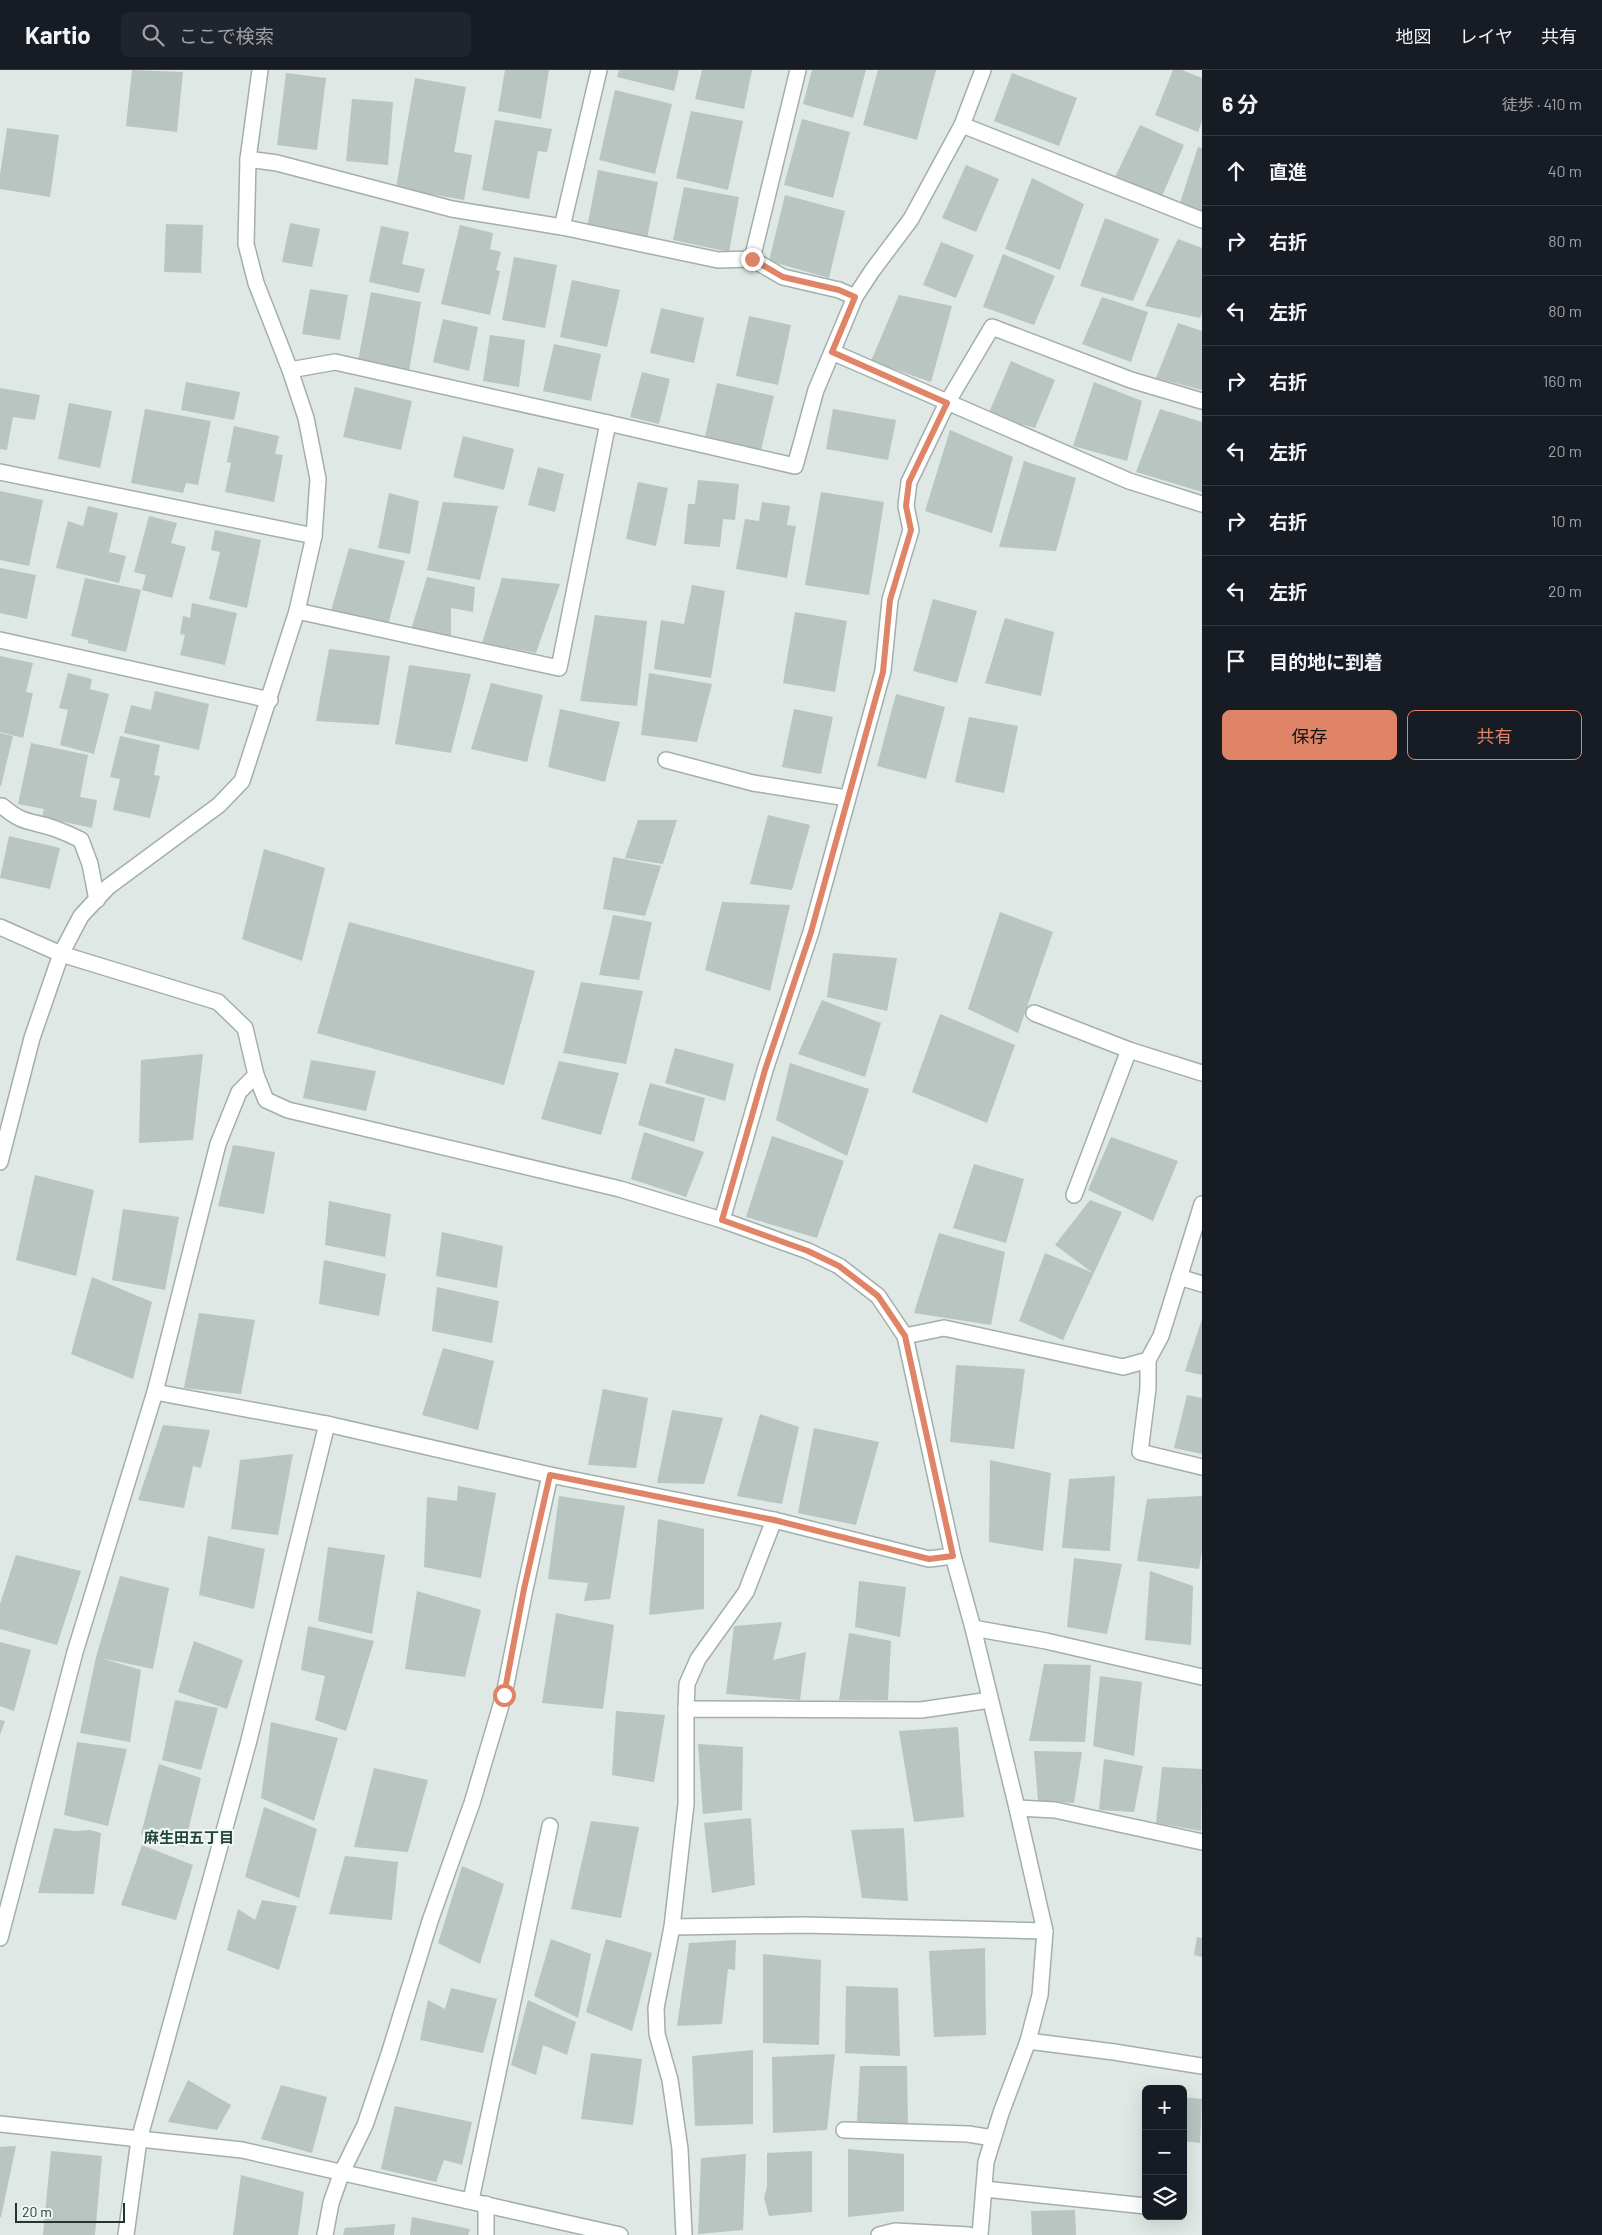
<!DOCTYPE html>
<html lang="ja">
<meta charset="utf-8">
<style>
:root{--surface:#171b24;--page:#20242c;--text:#f1f3f6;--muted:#9ea1a6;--line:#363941;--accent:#df8466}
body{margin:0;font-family:Barlow,"Noto Sans JP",sans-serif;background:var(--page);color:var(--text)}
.controls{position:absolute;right:15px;bottom:15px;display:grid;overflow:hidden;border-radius:8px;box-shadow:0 5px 20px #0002}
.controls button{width:45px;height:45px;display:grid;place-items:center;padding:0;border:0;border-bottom:1px solid var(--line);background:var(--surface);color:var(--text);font:25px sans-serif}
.scale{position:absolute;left:15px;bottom:12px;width:110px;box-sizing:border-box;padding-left:5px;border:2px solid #223631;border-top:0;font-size:14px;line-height:18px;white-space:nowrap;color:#223631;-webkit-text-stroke:4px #eff5f2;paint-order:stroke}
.stop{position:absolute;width:15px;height:15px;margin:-11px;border:4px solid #df8466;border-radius:50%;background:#fff}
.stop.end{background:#df8466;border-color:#fff;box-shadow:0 1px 5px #0008}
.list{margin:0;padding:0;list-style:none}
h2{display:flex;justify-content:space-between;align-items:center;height:65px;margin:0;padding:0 20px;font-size:21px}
h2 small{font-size:16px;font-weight:400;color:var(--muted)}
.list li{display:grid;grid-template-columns:32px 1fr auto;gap:15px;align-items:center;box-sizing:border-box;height:70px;padding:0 20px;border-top:1px solid var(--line)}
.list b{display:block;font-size:19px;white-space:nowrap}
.list em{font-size:16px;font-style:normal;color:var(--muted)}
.actions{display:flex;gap:10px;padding:15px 20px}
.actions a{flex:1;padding:11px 0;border:1px solid var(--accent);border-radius:8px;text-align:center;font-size:18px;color:var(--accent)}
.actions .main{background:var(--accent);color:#111}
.icon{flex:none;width:28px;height:28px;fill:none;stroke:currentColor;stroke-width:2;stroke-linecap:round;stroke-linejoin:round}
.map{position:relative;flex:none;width:1202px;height:2165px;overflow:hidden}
header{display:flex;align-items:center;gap:30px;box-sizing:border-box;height:70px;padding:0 25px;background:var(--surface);border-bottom:1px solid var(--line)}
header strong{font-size:24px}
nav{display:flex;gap:28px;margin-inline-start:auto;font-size:18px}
.search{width:350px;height:45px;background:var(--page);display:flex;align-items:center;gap:12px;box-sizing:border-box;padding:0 18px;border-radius:8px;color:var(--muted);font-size:19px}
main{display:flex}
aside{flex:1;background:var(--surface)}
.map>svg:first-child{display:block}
</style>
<header>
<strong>Kartio</strong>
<div class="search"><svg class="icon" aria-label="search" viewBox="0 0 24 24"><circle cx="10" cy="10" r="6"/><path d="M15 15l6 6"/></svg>ここで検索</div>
<nav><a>地図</a><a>レイヤ</a><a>共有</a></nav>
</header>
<main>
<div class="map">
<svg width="1202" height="2165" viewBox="0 0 1202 2165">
<rect width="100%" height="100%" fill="#dfe8e4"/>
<g fill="#b8c5c0">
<polygon points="132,0 183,2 177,62 126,56"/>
<polygon points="505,0 549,0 541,49 498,41"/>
<polygon points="619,0 679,0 674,21 617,7"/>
<polygon points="702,0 752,0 744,39 695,29"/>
<polygon points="812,0 866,0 853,48 803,34"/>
<polygon points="878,0 936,0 917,70 863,55"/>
<polygon points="1173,0 1182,0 1202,8 1202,51 1198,62 1155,45"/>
<polygon points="286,3 326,8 317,80 277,75"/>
<polygon points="1012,3 1077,28 1059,76 994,51"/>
<polygon points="415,8 466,17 454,82 472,85 464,130 396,118"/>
<polygon points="615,20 672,34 655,104 599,90"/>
<polygon points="352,29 393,32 388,95 346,91"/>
<polygon points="691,41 743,51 728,120 676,108"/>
<polygon points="802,49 850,62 833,128 784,115"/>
<polygon points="495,50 552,59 547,82 538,81 529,129 482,120"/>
<polygon points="1140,55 1184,75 1162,126 1115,107"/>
<polygon points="7,58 59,65 50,127 0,119 0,105"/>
<polygon points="1198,77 1202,78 1202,144 1179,136"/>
<polygon points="966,95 999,109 976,162 942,148"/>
<polygon points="598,100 658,112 647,169 587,158"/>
<polygon points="1032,108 1084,134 1060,200 1005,179"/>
<polygon points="684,117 739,127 729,182 673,170"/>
<polygon points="785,125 845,141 829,208 769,191"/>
<polygon points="1105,148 1159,169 1133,231 1080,216"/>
<polygon points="290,153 320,159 312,197 282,192"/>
<polygon points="166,154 203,155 201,203 164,202"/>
<polygon points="460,155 493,163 490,179 501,182 496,200 500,201 490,245 441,234"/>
<polygon points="381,156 409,162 402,194 425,199 419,223 369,212"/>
<polygon points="1178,169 1202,178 1202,243 1200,248 1145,236"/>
<polygon points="941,172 974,185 956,228 923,215"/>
<polygon points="1003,184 1055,206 1034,255 983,237"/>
<polygon points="514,187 557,195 545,258 502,250"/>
<polygon points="572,210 620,220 607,277 560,267"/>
<polygon points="310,219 348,225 340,270 302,264"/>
<polygon points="371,222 421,232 409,301 358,291"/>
<polygon points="899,225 952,236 931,312 871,291"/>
<polygon points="1102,227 1148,242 1131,292 1082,274"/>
<polygon points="661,238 704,248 694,293 650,283"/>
<polygon points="749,246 791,255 778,315 736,306"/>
<polygon points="443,249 478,257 469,301 433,292"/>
<polygon points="1178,253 1202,261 1202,320 1156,308"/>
<polygon points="490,265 525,270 519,317 483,311"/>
<polygon points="554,274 601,284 591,331 543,321"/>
<polygon points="1011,291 1055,310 1035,358 988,345"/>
<polygon points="642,302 670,309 659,354 630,347"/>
<polygon points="186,312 240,322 234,350 181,340"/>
<polygon points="1094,312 1142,331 1127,391 1073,376"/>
<polygon points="717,313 774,326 761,380 705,367"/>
<polygon points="355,317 412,331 401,380 343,367"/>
<polygon points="0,318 40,325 35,350 13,347 7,380 0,379"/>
<polygon points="69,333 112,341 100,398 58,389"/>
<polygon points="145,339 211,351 198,415 186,413 183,423 131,413"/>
<polygon points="833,339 896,350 888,390 826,379"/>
<polygon points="1160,339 1202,352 1202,422 1136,402"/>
<polygon points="234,356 279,366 275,384 283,385 274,432 225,422 231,393 227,392"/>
<polygon points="950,360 1013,387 992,463 925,441"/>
<polygon points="463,366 514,379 504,420 453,407"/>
<polygon points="1024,391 1076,408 1056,481 999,477"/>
<polygon points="538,397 564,404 555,442 528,435"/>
<polygon points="698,410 739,414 735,450 723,449 720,477 684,474 688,434 695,434"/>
<polygon points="638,412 668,418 656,476 626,469"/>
<polygon points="0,421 43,430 29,496 0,490"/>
<polygon points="821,422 884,432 869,525 805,515"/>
<polygon points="389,423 419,431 410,484 378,478"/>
<polygon points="443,432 498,436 480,510 427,500"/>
<polygon points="762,432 790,436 787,455 796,456 787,508 736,499 745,449 759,451"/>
<polygon points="88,436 118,443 109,482 126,486 119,513 56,498 68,451 83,456"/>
<polygon points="149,446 177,453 171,473 186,477 172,528 142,520 146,505 134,502"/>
<polygon points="215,460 261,470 247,538 209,529 220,482 211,480"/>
<polygon points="349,478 405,491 387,559 331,541"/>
<polygon points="0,498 36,505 27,549 0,543"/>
<polygon points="427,507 475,517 473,542 451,538 451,566 411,560"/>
<polygon points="85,508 141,520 126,582 88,573 88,570 71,566"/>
<polygon points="502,508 560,514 536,583 482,573"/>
<polygon points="692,515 725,521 711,608 654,599 661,550 684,554"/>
<polygon points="933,529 977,541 957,613 913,601"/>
<polygon points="192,533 237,543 225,595 180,585 185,565 180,564 183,546 190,548"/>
<polygon points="795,542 847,551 835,622 783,613"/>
<polygon points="595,545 647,551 637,636 580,631"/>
<polygon points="1005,548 1054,562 1041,626 985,613"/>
<polygon points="329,579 390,586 379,655 316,651"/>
<polygon points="0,586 33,593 26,622 33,623 23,668 0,662"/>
<polygon points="409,595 471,604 451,683 395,674"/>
<polygon points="68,603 92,609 90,619 109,624 94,684 60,675 68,640 59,638"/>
<polygon points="649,603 712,614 697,672 641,665"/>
<polygon points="491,613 543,625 527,692 471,679"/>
<polygon points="155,621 209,634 199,680 124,663 131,635 151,640"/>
<polygon points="896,624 945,637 926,709 877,696"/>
<polygon points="560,639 620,652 605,712 548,697"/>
<polygon points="794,639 833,647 821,704 782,697"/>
<polygon points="969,647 1018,656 1004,723 955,712"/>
<polygon points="0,663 13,666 1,716 0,716"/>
<polygon points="120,666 160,675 154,705 160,706 150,748 113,740 120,709 110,707"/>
<polygon points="31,673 88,685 80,727 97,730 92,758 42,747 44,739 18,734"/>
<polygon points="768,745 810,755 792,820 750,814"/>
<polygon points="638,750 677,750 663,794 625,788"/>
<polygon points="9,766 60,778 50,819 0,808"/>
<polygon points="264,779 325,798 302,891 242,869"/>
<polygon points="613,787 661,796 645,846 603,839"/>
<polygon points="722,832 790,835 770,921 705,900"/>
<polygon points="1000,842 1053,862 1018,963 968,939"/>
<polygon points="613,845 652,852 639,910 599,905"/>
<polygon points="349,852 535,901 504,1015 317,963"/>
<polygon points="833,883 897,888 887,941 827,927"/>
<polygon points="581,912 643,921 626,994 563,983"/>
<polygon points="822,930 881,953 865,1007 798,984"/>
<polygon points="940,944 1015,975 987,1053 912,1022"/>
<polygon points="675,978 734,994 725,1031 665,1013"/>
<polygon points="203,984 193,1070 139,1073 141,990"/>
<polygon points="311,990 376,1001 366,1041 303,1028"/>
<polygon points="559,991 619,1003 601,1065 541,1049"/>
<polygon points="790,993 869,1019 847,1086 776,1050"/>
<polygon points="650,1013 705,1028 694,1072 638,1055"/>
<polygon points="644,1062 704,1082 686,1127 631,1109"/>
<polygon points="772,1066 844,1091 817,1168 746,1147"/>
<polygon points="1111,1067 1178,1091 1153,1151 1088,1120"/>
<polygon points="233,1075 275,1082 264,1144 218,1136"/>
<polygon points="974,1094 1024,1109 1006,1173 953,1158"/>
<polygon points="35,1105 94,1120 76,1206 16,1190"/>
<polygon points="1090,1130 1122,1142 1063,1270 1019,1251 1045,1183 1093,1203 1055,1175"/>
<polygon points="329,1131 391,1144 385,1187 325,1175"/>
<polygon points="123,1139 179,1147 165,1220 112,1210"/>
<polygon points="442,1162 503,1176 497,1218 436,1206"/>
<polygon points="939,1163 1005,1182 991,1255 914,1243"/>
<polygon points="324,1190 386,1204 379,1246 319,1234"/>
<polygon points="92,1207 152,1232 133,1309 71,1284"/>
<polygon points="437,1217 499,1231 492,1273 432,1261"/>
<polygon points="199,1243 255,1250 241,1324 184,1318"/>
<polygon points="1202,1249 1202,1305 1185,1301"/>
<polygon points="443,1278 494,1291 478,1360 422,1345"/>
<polygon points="956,1295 1025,1299 1014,1379 950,1372"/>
<polygon points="603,1319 648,1328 636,1398 588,1395"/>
<polygon points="1187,1325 1202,1328 1202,1384 1174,1378"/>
<polygon points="672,1340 723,1348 704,1414 657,1413"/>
<polygon points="760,1344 799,1357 782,1434 737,1426"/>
<polygon points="163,1355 210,1360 201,1398 193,1396 184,1438 138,1430"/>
<polygon points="814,1358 879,1372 856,1455 798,1443"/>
<polygon points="293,1384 278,1465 231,1459 240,1390"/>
<polygon points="990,1390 1051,1403 1043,1481 989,1472"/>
<polygon points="1115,1406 1110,1481 1062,1478 1069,1409"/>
<polygon points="458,1416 496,1423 481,1508 424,1497 427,1427 457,1431"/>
<polygon points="559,1426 625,1436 610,1529 584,1531 588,1513 548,1509"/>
<polygon points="1202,1426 1202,1481 1199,1499 1137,1491 1147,1429"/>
<polygon points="658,1449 704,1459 704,1539 649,1545"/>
<polygon points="208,1466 265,1479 254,1539 199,1525"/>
<polygon points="328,1477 385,1485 372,1564 318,1551"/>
<polygon points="16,1485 81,1501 57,1575 0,1559 0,1534"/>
<polygon points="1074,1488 1122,1494 1107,1564 1067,1557"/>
<polygon points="1150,1501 1193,1516 1191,1575 1145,1570"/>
<polygon points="120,1506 169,1518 153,1599 101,1588 141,1600 130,1672 80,1663 96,1587"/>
<polygon points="859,1511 906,1517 900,1567 855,1557"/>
<polygon points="417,1521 481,1540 465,1607 405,1599"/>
<polygon points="556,1543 614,1555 603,1639 542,1633"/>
<polygon points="782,1552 773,1590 806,1582 800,1630 726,1624 734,1556"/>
<polygon points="308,1556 374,1571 346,1661 315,1650 325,1606 301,1600"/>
<polygon points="849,1563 891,1571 888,1630 839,1630"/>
<polygon points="194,1571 243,1590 227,1639 178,1622"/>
<polygon points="0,1572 31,1580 14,1641 0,1636"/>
<polygon points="1044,1594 1091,1595 1085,1672 1029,1671"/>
<polygon points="1100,1606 1142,1612 1134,1686 1093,1676"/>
<polygon points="175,1630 218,1638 201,1700 162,1690"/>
<polygon points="616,1641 665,1645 654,1712 612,1705"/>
<polygon points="0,1650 5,1651 0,1665"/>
<polygon points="271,1652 338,1668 314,1751 261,1728"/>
<polygon points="958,1657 964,1747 914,1752 899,1661"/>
<polygon points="77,1672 127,1679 108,1756 64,1745"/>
<polygon points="698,1674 743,1677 742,1740 703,1744"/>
<polygon points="1034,1681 1082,1682 1074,1733 1038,1731"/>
<polygon points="1104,1689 1143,1696 1134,1742 1099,1740"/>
<polygon points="159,1694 201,1708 184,1777 141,1764"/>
<polygon points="1162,1697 1202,1699 1201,1761 1156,1753"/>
<polygon points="374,1698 428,1710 408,1782 354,1777"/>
<polygon points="264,1737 317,1759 299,1828 245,1807"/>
<polygon points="751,1748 755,1815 712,1823 704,1753"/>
<polygon points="591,1751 639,1757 621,1848 571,1839"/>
<polygon points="54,1758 73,1761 90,1760 101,1763 94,1824 38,1823"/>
<polygon points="904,1758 908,1831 862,1828 851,1760"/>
<polygon points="142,1775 193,1795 176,1850 121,1835"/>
<polygon points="345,1786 398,1792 392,1850 329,1844"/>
<polygon points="462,1796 504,1814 480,1894 438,1873"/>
<polygon points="262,1830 297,1836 279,1900 227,1880 238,1839 255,1850"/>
<polygon points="1197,1867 1202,1868 1202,1887 1194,1885"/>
<polygon points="551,1869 591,1884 578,1948 534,1926"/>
<polygon points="606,1869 652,1883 632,1961 586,1942"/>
<polygon points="736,1870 735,1900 728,1899 722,1954 677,1956 689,1873"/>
<polygon points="985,1878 986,1965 934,1967 929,1881"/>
<polygon points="763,1884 821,1890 819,1975 763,1973"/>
<polygon points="846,1916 898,1918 900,1986 845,1983"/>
<polygon points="451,1918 497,1929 483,1983 420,1970 428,1930 445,1939"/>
<polygon points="528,1930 576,1952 567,1985 543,1975 536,2005 511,1995"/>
<polygon points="753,1980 753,2054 695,2056 692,1986"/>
<polygon points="591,1983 642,1989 633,2055 581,2049"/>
<polygon points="835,1984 827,2060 773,2063 772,1987"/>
<polygon points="860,1996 907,1996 908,2056 857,2051"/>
<polygon points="188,2010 231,2035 217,2060 168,2052"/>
<polygon points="281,2015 327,2027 312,2083 261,2069"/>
<polygon points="1183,2027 1202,2029 1200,2073 1183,2071"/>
<polygon points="395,2036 472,2052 462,2095 444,2090 436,2112 381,2099"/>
<polygon points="16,2076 1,2147 0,2147 0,2077"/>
<polygon points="848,2079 904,2084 904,2141 848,2147"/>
<polygon points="51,2081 102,2086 95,2165 43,2165"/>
<polygon points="812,2081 812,2142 769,2146 764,2128 767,2117 767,2083"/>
<polygon points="746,2084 743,2160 698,2164 701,2088"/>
<polygon points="241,2105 304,2122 298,2165 233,2165"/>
<polygon points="1075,2140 1076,2165 1032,2165 1031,2141"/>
<polygon points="412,2147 470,2159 468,2165 410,2165"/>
<polygon points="395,2154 394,2165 343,2165 345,2158"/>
</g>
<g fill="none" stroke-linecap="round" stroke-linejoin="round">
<defs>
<g id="street">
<polyline points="962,55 983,0"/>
<polyline points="248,89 277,93 452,139 562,157 718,190 752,189 783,207 839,220 855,227 832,282 1129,411 1202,434"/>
<polyline points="562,157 599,0"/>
<polyline points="752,189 798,0"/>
<polyline points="855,227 872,201 911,149 962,55 1202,150"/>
<polyline points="290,300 335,292 608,353"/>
<polyline points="0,402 314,466"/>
<polyline points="297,541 559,598 608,353 795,396 816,320 832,282"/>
<polyline points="0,570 270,630"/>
<polyline points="666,690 753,713 847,728"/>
<path d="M2,736C24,755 31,750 56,759C64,762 73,766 81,770L90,794L97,830"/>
<polyline points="0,857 61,884 218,932 245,958 256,1005 266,1030 288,1040 620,1119 722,1150 808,1181 839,1196 878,1226 905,1266 953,1486 973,1558 1017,1738 1045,1861 1040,1925 1028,1971 1001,2043 986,2092 980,2165"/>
<polyline points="1034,943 1129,980 1202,1003"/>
<polyline points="0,1092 32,968 61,884 81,846 108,817 219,735 242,711 297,541 314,466 318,409 306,348 290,300 256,213 246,174 248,89 260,0"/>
<polyline points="1074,1125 1129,980"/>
<polyline points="722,1150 765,1000 811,862 883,601 890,530 911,460 906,436 909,412 947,333 992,257 1131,310 1202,331"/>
<polyline points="1179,1207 1202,1214"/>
<polyline points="905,1266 944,1258 1123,1297 1148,1290 1161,1266 1202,1134"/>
<polyline points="1148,1290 1148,1318 1140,1382 1202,1397"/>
<polyline points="155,1322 327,1354"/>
<polyline points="973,1558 1046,1571 1202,1607"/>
<polyline points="686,1639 687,1614 698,1589 746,1522 774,1450"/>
<polyline points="1017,1738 1055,1740 1202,1772"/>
<polyline points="672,1857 686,1734 686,1639 921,1640 990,1630"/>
<polyline points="0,1868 75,1582 155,1322 218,1074 239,1022 256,1005"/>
<polyline points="1028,1971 1114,1982 1202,1996"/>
<polyline points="0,2054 242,2080 620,2165"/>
<polyline points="844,2060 968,2064 993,2068"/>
<polyline points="984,2119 1146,2136"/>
<polyline points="471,2130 550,1756"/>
<polyline points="486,2134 486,2165"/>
<polyline points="126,2165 139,2070 248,1674 327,1354 550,1405 774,1450 929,1489 953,1486"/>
<polyline points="325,2165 331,2133 342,2102 365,2055 389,1984 430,1851 472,1733 504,1625 525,1519 550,1405"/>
<polyline points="684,2165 680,2079 670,2010 657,1964 656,1938 672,1857 803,1855 1045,1861"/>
<polyline points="879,2165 895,2161 969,2165"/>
</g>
</defs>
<use href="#street" stroke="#a3afab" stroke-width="18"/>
<use href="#street" stroke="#fff" stroke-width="15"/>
</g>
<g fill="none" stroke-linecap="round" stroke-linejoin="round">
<polyline stroke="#df8466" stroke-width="6" points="504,1625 524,1519 550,1405 774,1450 929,1489 953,1486 905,1266 878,1226 839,1196 808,1181 722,1150 765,1000 811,862 883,602 890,530 911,460 906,436 909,412 947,333 832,282 855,227 839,220 783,207 752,189"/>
</g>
<g text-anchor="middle" stroke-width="4.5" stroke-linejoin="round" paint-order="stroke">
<g font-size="15" font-weight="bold" fill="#21453c" stroke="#eff5f2">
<text x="189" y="1773">麻生田五丁目</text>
</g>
</g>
</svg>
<div class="controls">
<button>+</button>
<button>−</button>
<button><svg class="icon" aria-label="layers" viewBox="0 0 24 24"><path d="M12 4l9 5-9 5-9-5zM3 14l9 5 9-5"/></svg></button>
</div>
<div class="scale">20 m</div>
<div class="stop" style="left:504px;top:1625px"></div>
<div class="stop end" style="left:752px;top:189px"></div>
</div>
<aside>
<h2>6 分<small>徒歩 · 410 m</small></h2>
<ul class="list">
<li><svg class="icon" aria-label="ahead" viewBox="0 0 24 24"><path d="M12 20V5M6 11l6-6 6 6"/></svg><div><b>直進</b></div><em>40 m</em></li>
<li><svg class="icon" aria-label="right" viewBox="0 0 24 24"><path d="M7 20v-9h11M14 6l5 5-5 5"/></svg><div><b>右折</b></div><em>80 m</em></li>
<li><svg class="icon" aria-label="left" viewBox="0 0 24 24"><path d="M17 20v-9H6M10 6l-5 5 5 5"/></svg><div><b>左折</b></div><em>80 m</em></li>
<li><svg class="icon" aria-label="right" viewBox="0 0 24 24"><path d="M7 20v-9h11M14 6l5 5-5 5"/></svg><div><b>右折</b></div><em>160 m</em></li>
<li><svg class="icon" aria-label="left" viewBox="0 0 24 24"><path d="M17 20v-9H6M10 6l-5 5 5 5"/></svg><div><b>左折</b></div><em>20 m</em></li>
<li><svg class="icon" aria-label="right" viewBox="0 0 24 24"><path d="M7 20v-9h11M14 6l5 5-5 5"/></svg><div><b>右折</b></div><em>10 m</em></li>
<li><svg class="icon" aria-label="left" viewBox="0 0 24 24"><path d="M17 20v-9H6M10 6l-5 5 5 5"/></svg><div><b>左折</b></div><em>20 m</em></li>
<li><svg class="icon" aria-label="arrive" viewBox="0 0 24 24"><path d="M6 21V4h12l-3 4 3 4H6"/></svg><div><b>目的地に到着</b></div></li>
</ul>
<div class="actions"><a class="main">保存</a><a>共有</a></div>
</aside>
</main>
